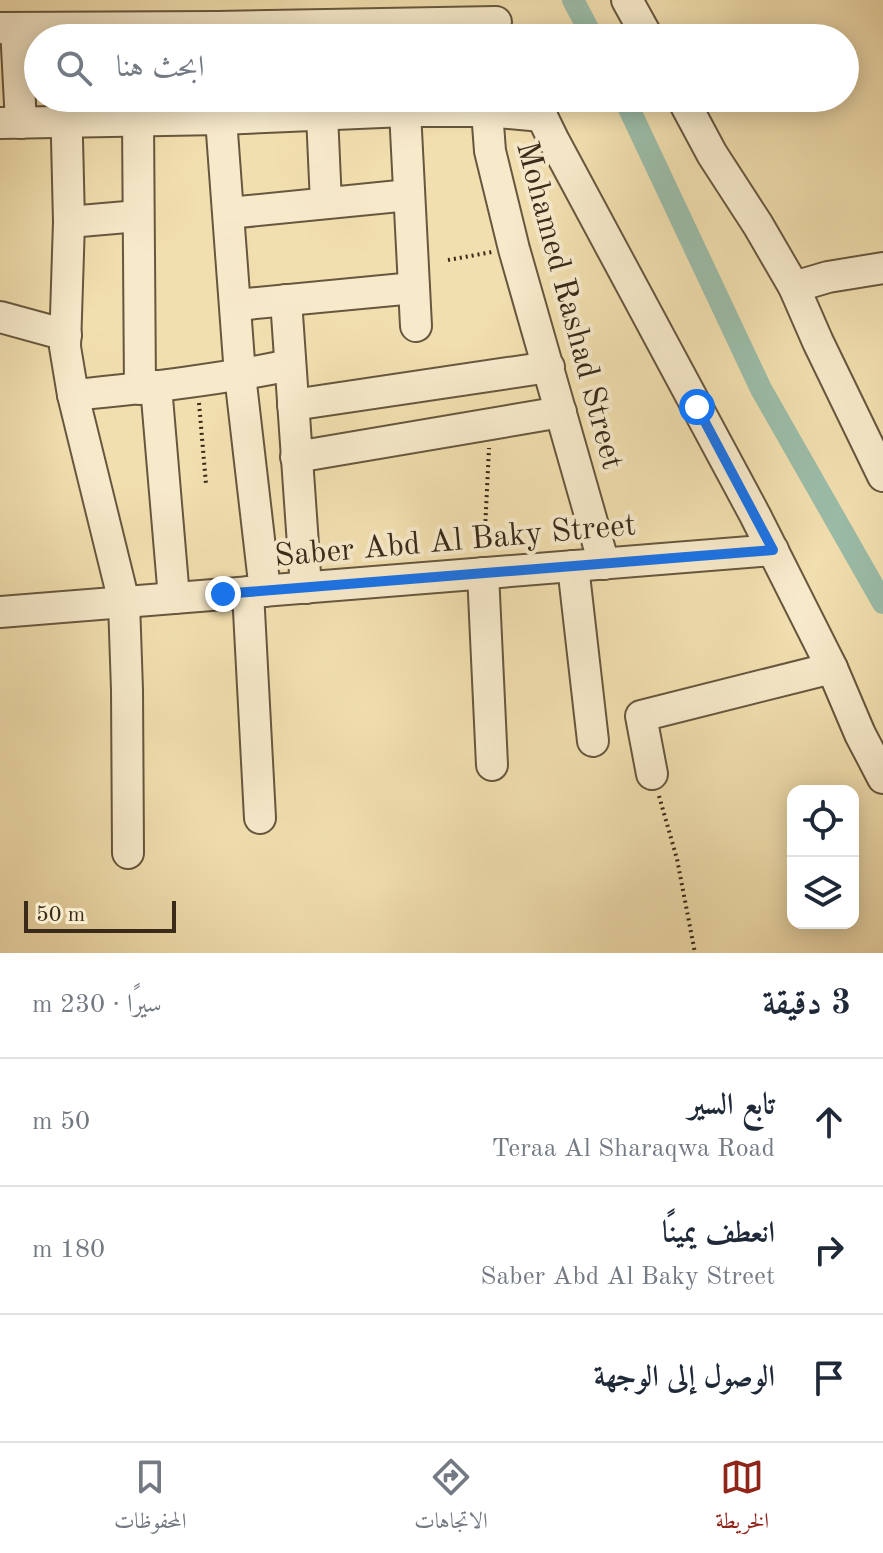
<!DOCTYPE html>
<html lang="ar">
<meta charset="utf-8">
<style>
:root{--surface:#fff;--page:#f6f6f7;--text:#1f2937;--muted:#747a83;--line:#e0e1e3;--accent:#8f2418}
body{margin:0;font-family:"Old Standard TT",Amiri,serif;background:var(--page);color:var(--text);direction:rtl}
.controls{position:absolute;right:24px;bottom:24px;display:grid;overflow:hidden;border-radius:16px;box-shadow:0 4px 20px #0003}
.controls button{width:72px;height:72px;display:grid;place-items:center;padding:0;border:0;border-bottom:2px solid var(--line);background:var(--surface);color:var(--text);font:40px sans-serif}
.scale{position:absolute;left:24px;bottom:20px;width:152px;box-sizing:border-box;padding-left:8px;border:4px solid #392a1a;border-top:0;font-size:22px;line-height:28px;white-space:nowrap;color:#392a1a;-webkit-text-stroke:6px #f7eacb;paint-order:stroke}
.stop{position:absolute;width:24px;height:24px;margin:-18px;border:6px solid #1a73e8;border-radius:50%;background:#fff}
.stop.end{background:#1a73e8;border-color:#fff;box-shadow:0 2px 8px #0008}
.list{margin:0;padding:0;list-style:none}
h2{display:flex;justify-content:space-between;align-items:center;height:104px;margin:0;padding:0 32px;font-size:34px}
h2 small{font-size:26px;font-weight:400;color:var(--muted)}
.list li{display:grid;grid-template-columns:52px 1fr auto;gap:24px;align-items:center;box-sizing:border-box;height:128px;padding:0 32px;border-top:2px solid var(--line)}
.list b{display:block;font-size:30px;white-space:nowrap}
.list p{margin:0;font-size:26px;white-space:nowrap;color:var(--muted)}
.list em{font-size:26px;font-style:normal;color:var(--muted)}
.icon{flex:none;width:44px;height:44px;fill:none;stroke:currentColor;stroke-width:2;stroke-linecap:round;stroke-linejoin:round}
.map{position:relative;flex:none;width:883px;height:953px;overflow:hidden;direction:ltr}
.search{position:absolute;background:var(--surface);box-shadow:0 4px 20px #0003;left:24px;right:24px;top:24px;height:88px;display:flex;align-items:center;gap:20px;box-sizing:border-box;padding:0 28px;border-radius:44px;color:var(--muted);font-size:30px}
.sheet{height:488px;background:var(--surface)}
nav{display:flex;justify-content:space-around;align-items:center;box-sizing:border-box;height:112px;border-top:2px solid var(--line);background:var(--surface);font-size:22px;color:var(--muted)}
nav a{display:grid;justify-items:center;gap:4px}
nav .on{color:var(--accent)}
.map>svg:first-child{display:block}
</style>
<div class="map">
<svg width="883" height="953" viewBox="0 0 883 953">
<rect width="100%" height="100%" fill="#f2dfaf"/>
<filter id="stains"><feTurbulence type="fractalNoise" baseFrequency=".0025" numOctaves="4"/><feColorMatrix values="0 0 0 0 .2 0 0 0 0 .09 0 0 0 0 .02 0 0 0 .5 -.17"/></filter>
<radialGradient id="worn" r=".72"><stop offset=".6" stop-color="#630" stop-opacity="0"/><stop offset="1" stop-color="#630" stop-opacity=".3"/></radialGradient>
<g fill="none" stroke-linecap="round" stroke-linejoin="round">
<g stroke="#9bbda9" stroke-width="22">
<polyline points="573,0 593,38"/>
<polyline points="624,98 761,389 883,603"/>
</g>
<defs>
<g id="minor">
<polyline points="627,0 648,38"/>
<polyline points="0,28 218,27 496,22"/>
<polyline points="16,28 21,123"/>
<polyline points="66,98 69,222 65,347 73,395 124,602 127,690 128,853"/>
<polyline points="533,98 553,139 755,515 832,668 860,734 883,778"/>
<polyline points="682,98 712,154 758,225 794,287 818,342 883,476"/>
<polyline points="405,111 416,326"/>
<polyline points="487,111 490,151 514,249 604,564"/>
<polyline points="322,115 326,203"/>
<polyline points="221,119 240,375 265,591"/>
<polyline points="138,120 140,389"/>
<polyline points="0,123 221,119 405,111 487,111 542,116"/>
<polyline points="229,213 409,195"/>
<polyline points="69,222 138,216"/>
<polyline points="794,287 828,277 883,268"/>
<polyline points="286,300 306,588"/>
<polyline points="236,305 414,288"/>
<polyline points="0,317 66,335"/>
<polyline points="156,386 174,598"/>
<path d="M73,395C146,388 218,380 290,365"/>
<polyline points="293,405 549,367"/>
<polyline points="296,457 561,412"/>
<polyline points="573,566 593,741"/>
<polyline points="483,573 492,765"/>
<polyline points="248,592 260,818"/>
<polyline points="0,612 773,550"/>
<polyline points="652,774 641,716 832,668"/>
</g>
</defs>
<use href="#minor" stroke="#67573f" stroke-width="34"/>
<g stroke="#392a1a" stroke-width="4" stroke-dasharray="2 4" stroke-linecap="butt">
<polyline points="448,260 492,252"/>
<polyline points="199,403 206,484"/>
<polyline points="484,551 489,448"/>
<polyline points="659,796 677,859 695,953"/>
</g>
<use href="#minor" stroke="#f7eacb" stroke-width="30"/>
</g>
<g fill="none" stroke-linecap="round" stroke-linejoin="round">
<polyline stroke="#1a73e8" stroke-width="10" points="223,594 773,550 697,407"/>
</g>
<g text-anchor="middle" stroke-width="8" stroke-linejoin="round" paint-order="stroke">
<g font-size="32" fill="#392a1a" stroke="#f7eacb">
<text transform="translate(571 305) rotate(75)" y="11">Mohamed Rashad Street</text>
<text transform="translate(455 539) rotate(-5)" y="11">Saber Abd Al Baky Street</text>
</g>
</g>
<rect width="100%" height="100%" filter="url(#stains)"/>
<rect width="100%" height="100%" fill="url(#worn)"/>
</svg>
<div class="controls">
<button><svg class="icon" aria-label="locate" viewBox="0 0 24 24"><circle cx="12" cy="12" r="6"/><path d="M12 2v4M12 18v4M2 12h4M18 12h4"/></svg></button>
<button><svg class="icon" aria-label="layers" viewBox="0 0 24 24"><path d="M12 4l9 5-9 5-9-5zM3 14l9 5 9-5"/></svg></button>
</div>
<div class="scale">50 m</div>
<div class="stop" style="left:697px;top:407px"></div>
<div class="stop end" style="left:223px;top:594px"></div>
<div class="search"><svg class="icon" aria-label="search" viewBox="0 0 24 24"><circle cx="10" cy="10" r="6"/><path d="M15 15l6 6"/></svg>ابحث هنا</div>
</div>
<section class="sheet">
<h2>3 دقيقة<small>سيرًا · 230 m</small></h2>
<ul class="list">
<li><svg class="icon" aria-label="ahead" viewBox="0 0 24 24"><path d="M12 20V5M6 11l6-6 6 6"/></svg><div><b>تابع السير</b><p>Teraa Al Sharaqwa Road</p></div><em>50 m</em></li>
<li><svg class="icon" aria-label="right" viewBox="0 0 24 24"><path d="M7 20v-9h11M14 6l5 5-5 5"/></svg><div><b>انعطف يمينًا</b><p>Saber Abd Al Baky Street</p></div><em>180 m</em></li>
<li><svg class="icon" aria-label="arrive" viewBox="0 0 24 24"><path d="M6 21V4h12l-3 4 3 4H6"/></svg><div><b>الوصول إلى الوجهة</b></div></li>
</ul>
</section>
<nav>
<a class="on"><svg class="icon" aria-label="map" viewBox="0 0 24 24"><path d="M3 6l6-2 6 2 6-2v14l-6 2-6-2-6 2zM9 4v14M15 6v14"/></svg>الخريطة</a>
<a><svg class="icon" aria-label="directions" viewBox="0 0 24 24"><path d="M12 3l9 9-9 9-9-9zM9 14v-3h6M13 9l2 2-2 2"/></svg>الاتجاهات</a>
<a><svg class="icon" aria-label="saved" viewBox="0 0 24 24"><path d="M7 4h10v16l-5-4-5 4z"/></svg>المحفوظات</a>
</nav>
